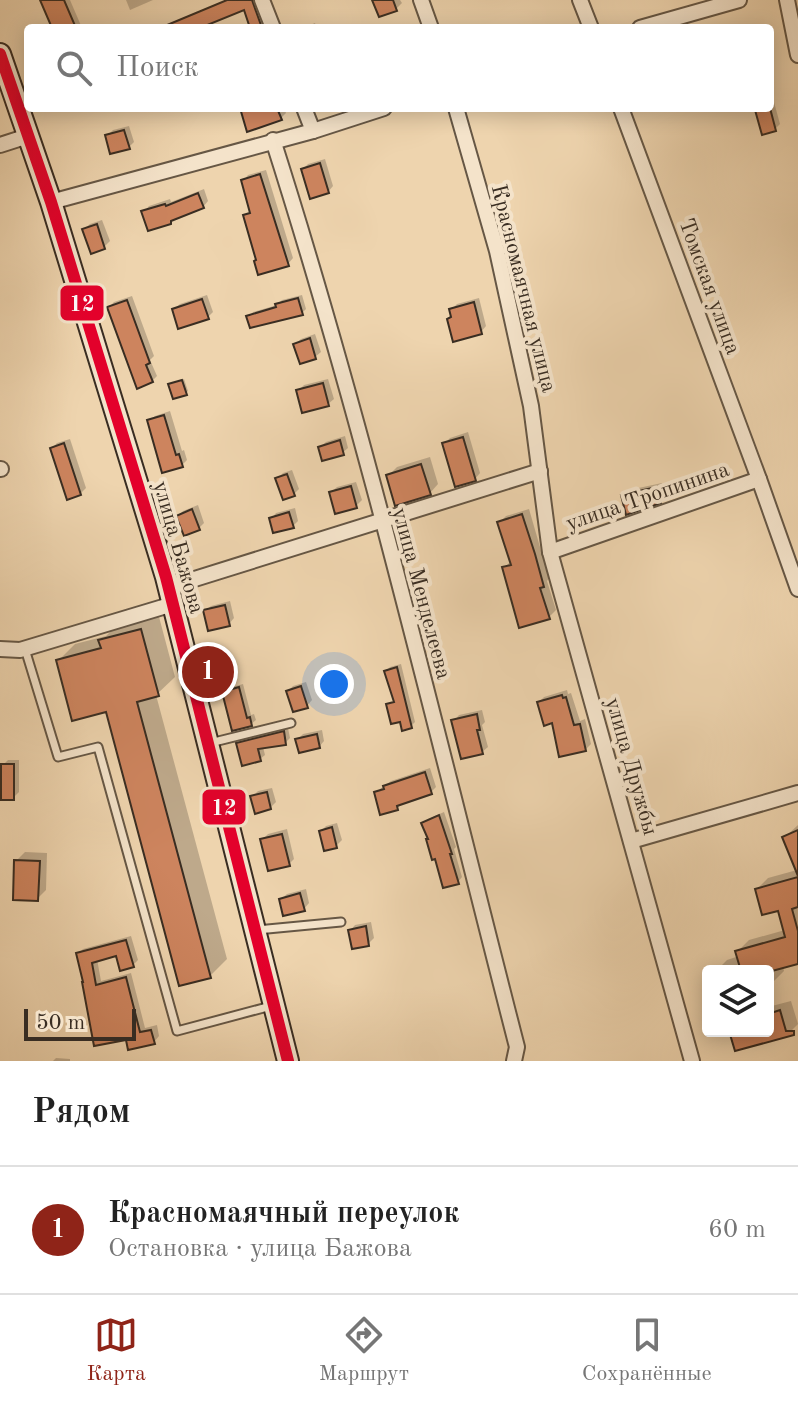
<!DOCTYPE html>
<html lang="ru">
<meta charset="utf-8">
<style>
:root{--surface:#fff;--page:#f2f2f2;--text:#222;--muted:#767676;--line:#e0e0e0;--accent:#8f2418}
body{margin:0;font-family:"Old Standard TT",serif;background:var(--page);color:var(--text)}
.controls{position:absolute;right:24px;bottom:24px;display:grid;overflow:hidden;border-radius:8px;box-shadow:0 4px 20px #0003}
.controls button{width:72px;height:72px;display:grid;place-items:center;padding:0;border:0;border-bottom:2px solid var(--line);background:var(--surface);color:var(--text);font:40px sans-serif}
.scale{position:absolute;left:24px;bottom:20px;width:112px;box-sizing:border-box;padding-left:8px;border:4px solid #392d22;border-top:0;font-size:22px;line-height:28px;white-space:nowrap;color:#392d22;-webkit-text-stroke:6px #f4e3ca;paint-order:stroke}
.you{position:absolute;left:334px;top:684px;width:28px;height:28px;margin:-20px;border:6px solid #fff;border-radius:50%;background:#1a73e8;box-shadow:0 0 0 12px #1a73e833}
.badge{display:grid;place-items:center;width:52px;height:52px;border-radius:50%;background:var(--accent);color:#fff;font-size:26px;font-weight:700}
.pin{position:absolute;translate:-50% -50%;border:4px solid #fff;box-shadow:0 2px 8px #0006}
.list{margin:0;padding:0;list-style:none}
h2{display:flex;justify-content:space-between;align-items:center;height:104px;margin:0;padding:0 32px;font-size:34px}
h2 small{font-size:26px;font-weight:400;color:var(--muted)}
.list li{display:grid;grid-template-columns:52px 1fr auto;gap:24px;align-items:center;box-sizing:border-box;height:128px;padding:0 32px;border-top:2px solid var(--line)}
.list b{display:block;font-size:30px;white-space:nowrap}
.list p{margin:0;font-size:26px;white-space:nowrap;color:var(--muted)}
.list em{font-size:26px;font-style:normal;color:var(--muted)}
.icon{flex:none;width:44px;height:44px;fill:none;stroke:currentColor;stroke-width:2;stroke-linecap:round;stroke-linejoin:round}
.map{position:relative;flex:none;width:798px;height:1061px;overflow:hidden}
.search{position:absolute;background:var(--surface);box-shadow:0 4px 20px #0003;left:24px;right:24px;top:24px;height:88px;display:flex;align-items:center;gap:20px;box-sizing:border-box;padding:0 28px;border-radius:8px;color:var(--muted);font-size:30px}
.sheet{height:232px;background:var(--surface)}
nav{display:flex;justify-content:space-around;align-items:center;box-sizing:border-box;height:112px;border-top:2px solid var(--line);background:var(--surface);font-size:22px;color:var(--muted)}
nav a{display:grid;justify-items:center;gap:4px}
nav .on{color:var(--accent)}
.map>svg:first-child{display:block}
</style>
<div class="map">
<svg width="798" height="1061" viewBox="0 0 798 1061">
<rect width="100%" height="100%" fill="#eed4ae"/>
<filter id="stains"><feTurbulence type="fractalNoise" baseFrequency=".0025" numOctaves="4"/><feColorMatrix values="0 0 0 0 .2 0 0 0 0 .09 0 0 0 0 .02 0 0 0 .5 -.17"/></filter>
<radialGradient id="worn" r=".72"><stop offset=".6" stop-color="#630" stop-opacity="0"/><stop offset="1" stop-color="#630" stop-opacity=".3"/></radialGradient>
<g fill="#0003">
<polygon points="43,0 70,0 82,28 55,28"/>
<polygon points="126,0 153,0 130,10"/>
<polygon points="227,0 255,0 265,28 252,28 245,8 195,28 158,28"/>
<polygon points="378,0 400,0 402,3 396,9"/>
<polygon points="315,23 317,28 303,28"/>
<polygon points="774,102 780,124 775,129 757,111 760,108 770,108 770,103"/>
<polygon points="244,108 284,108 286,113 280,119"/>
<polygon points="129,126 134,142 129,147 107,136 113,130"/>
<polygon points="325,159 333,186 328,192 303,169 308,164"/>
<polygon points="266,170 293,258 288,264 258,259 245,216 251,209 243,181 248,175"/>
<polygon points="204,189 208,201 203,207 175,218 170,222 144,212 149,206 170,199 171,202"/>
<polygon points="102,220 110,241 104,247 92,251 84,229 90,224"/>
<polygon points="207,295 213,312 208,317 174,309 180,304"/>
<polygon points="302,295 306,309 302,313 249,316 253,312 277,305 282,300"/>
<polygon points="132,296 154,356 150,360 157,376 152,381 109,307 114,302"/>
<polygon points="479,298 486,326 481,332 453,316 451,310 457,304"/>
<polygon points="315,334 321,352 315,357 295,344 301,339"/>
<polygon points="184,379 188,391 186,393 171,385"/>
<polygon points="328,379 334,399 328,404 298,391 304,385"/>
<polygon points="170,411 182,451 184,450 187,460 182,465 150,421 155,416"/>
<polygon points="468,432 480,473 475,479 444,444 450,438"/>
<polygon points="345,436 348,448 342,453 320,447 326,442"/>
<polygon points="70,439 86,488 80,494 52,448 57,443"/>
<polygon points="430,457 438,484 430,493 388,476 397,467"/>
<polygon points="292,470 299,489 294,494 277,479 283,473"/>
<polygon points="356,482 362,500 356,506 331,492 337,487"/>
<polygon points="662,483 665,495 660,501 624,496 629,490"/>
<polygon points="198,505 204,523 199,528 178,516 183,511"/>
<polygon points="295,508 298,521 293,526 271,519 276,513"/>
<polygon points="529,509 549,578 547,581 556,610 549,617 504,568 511,561 499,523 506,516"/>
<polygon points="230,601 234,618 229,624 205,611 211,606"/>
<polygon points="158,613 175,677 156,695 227,959 210,976 107,710 58,661 75,644 106,636 118,624"/>
<polygon points="401,664 415,722 411,726 401,719 388,705 395,700 386,671 390,667"/>
<polygon points="306,682 312,700 307,706 288,691 293,686"/>
<polygon points="243,684 251,715 254,714 256,720 251,724 225,692 229,688"/>
<polygon points="567,690 568,694 571,693 580,721 585,719 591,744 585,750 553,721 539,702 544,697"/>
<polygon points="482,710 485,722 482,725 488,747 482,752 454,721 459,715"/>
<polygon points="288,728 290,738 285,743 263,747 265,755 260,759 238,744 243,739"/>
<polygon points="322,730 324,741 319,747 298,739 303,734"/>
<polygon points="8,760 19,760 19,792 13,798 3,765"/>
<polygon points="430,768 436,787 431,792 402,803 397,808 376,792 391,781"/>
<polygon points="272,788 276,802 270,808 253,796 258,791"/>
<polygon points="444,812 456,847 454,849 462,877 458,882 423,823 428,819"/>
<polygon points="337,823 342,840 336,846 321,831 326,826"/>
<polygon points="798,825 798,962 783,966 784,971 773,982 768,983 768,971 716,971 727,960 739,956 738,951 749,940 785,930 779,908 757,889 768,878 797,870 784,838"/>
<polygon points="287,829 294,859 289,864 263,839 268,834"/>
<polygon points="25,852 47,853 46,890 37,899 16,861"/>
<polygon points="306,889 309,903 304,909 281,899 287,894"/>
<polygon points="371,922 374,938 368,944 350,931 355,925"/>
<polygon points="131,936 138,960 133,965 118,954 97,959 101,981 131,973 145,1028 157,1025 159,1036 154,1042 127,1038 96,1044 78,954 83,949"/>
<polygon points="791,1001 798,1024 787,1035 731,1031 768,1031 768,1007"/>
<polygon points="56,1058 70,1059 70,1061 53,1061"/>
</g>
<g fill="#cd845e" stroke="#392d22" stroke-width="2">
<polygon points="40,0 64,0 76,28 52,28"/>
<polygon points="227,0 252,0 262,28 250,28 244,10 200,28 160,28"/>
<polygon points="372,0 393,0 397,11 379,17"/>
<polygon points="240,108 277,108 282,120 247,132"/>
<polygon points="763,108 770,108 776,131 762,135 755,110"/>
<polygon points="124,130 130,149 110,154 105,135"/>
<polygon points="320,163 329,193 310,199 301,169"/>
<polygon points="260,174 289,266 258,275 254,261 256,260 243,215 250,213 241,180"/>
<polygon points="198,193 204,208 171,221 171,224 148,231 141,211 165,204 166,206"/>
<polygon points="97,224 105,249 91,254 82,229"/>
<polygon points="298,298 303,315 250,328 246,316 276,307 275,304"/>
<polygon points="202,299 209,319 178,329 172,309"/>
<polygon points="127,300 150,363 146,365 153,382 137,389 107,307"/>
<polygon points="474,302 482,334 453,342 447,319 451,317 449,309"/>
<polygon points="310,338 316,359 300,364 293,344"/>
<polygon points="182,380 187,395 173,399 168,384"/>
<polygon points="323,383 329,406 302,413 296,390"/>
<polygon points="164,415 176,455 179,454 183,467 162,473 147,420"/>
<polygon points="463,437 476,481 455,487 442,443"/>
<polygon points="340,440 344,455 322,461 318,447"/>
<polygon points="64,443 81,495 67,500 50,448"/>
<polygon points="421,464 431,495 395,506 386,475"/>
<polygon points="287,474 295,496 283,500 275,478"/>
<polygon points="351,486 357,508 335,514 329,492"/>
<polygon points="657,487 661,503 626,515 621,495"/>
<polygon points="192,509 200,530 184,536 176,516"/>
<polygon points="289,512 294,528 273,533 269,518"/>
<polygon points="522,514 535,554 544,587 540,588 550,619 519,628 502,567 511,565 497,522"/>
<polygon points="225,605 230,626 208,631 203,610"/>
<polygon points="141,629 159,696 137,702 211,978 179,986 106,712 72,721 56,660 101,648 98,640"/>
<polygon points="397,667 412,728 402,731 400,722 391,724 386,704 394,702 384,671"/>
<polygon points="301,686 308,708 293,712 286,691"/>
<polygon points="239,687 247,718 250,717 252,726 232,731 222,692"/>
<polygon points="562,695 563,698 566,697 574,725 580,724 586,751 559,757 552,723 544,726 537,702"/>
<polygon points="477,714 480,730 477,730 483,754 461,759 451,720"/>
<polygon points="284,731 286,745 258,749 261,761 242,766 236,743"/>
<polygon points="317,734 320,748 299,753 295,739"/>
<rect x="1" y="764" width="13" height="36"/>
<polygon points="425,772 432,794 397,806 398,810 380,815 374,792 384,789 383,786"/>
<polygon points="267,792 271,809 255,814 250,796"/>
<polygon points="439,815 452,854 450,854 459,884 443,888 435,859 432,860 426,839 428,839 421,823"/>
<polygon points="332,827 337,848 324,851 319,831"/>
<polygon points="798,830 798,876 782,837"/>
<polygon points="282,834 290,866 268,871 260,839"/>
<polygon points="14,860 40,861 38,901 13,900"/>
<polygon points="798,877 798,907 792,909 798,931 798,964 772,971 741,971 735,951 785,937 778,911 762,915 755,889"/>
<polygon points="300,893 305,911 283,916 279,899"/>
<polygon points="366,926 369,946 352,949 348,930"/>
<polygon points="126,940 134,967 120,971 116,956 92,963 96,985 126,977 140,1032 151,1030 155,1044 128,1050 126,1040 94,1046 82,982 83,982 76,953"/>
<polygon points="780,1010 786,1031 794,1031 794,1035 735,1051 729,1031 768,1031 768,1014"/>
</g>
<g fill="none" stroke-linecap="round" stroke-linejoin="round">
<defs>
<g id="service">
<polyline points="25,649 58,757 98,747 177,1031 271,1006"/>
<polyline points="210,743 291,723"/>
<polyline points="257,930 341,922"/>
</g>
<g id="minor">
<polyline points="262,0 273,28"/>
<polyline points="421,0 431,28"/>
<polyline points="580,0 591,28"/>
<polyline points="787,0 798,55"/>
<polyline points="640,28 739,0"/>
<polyline points="304,108 313,131"/>
<polyline points="456,108 497,251 531,406 550,552 692,1061"/>
<polyline points="621,108 759,479 798,589"/>
<path d="M273,140C368,438 439,744 517,1047L514,1061"/>
<polyline points="0,145 28,136"/>
<polyline points="51,202 313,131 384,108"/>
<polyline points="0,469 1,469"/>
<polyline points="550,552 759,479"/>
<polyline points="169,587 540,471"/>
<polyline points="0,649 20,650 173,604"/>
<polyline points="631,841 798,793"/>
</g>
<polyline id="secondary" points="0,54 51,202 166,577 288,1061"/>
</defs>
<use href="#service" stroke="#665745" stroke-width="11"/>
<use href="#minor" stroke="#665745" stroke-width="18"/>
<use href="#secondary" stroke="#392d22" stroke-width="24"/>
<use href="#service" stroke="#f4e3ca" stroke-width="7"/>
<use href="#minor" stroke="#f4e3ca" stroke-width="14"/>
<use href="#secondary" stroke="#f4e3ca" stroke-width="20"/>
<defs>
<polyline id="bus-1" points="0,54 51,202 166,577 288,1061"/>
</defs>
<use href="#bus-1" stroke="#f4e3ca" stroke-width="18"/>
<use href="#bus-1" stroke="#e4002b" stroke-width="12"/>
</g>
<g text-anchor="middle" stroke-width="8" stroke-linejoin="round" paint-order="stroke">
<g font-size="22" fill="#392d22" stroke="#f4e3ca">
<text transform="translate(711 286) rotate(70)" y="8">Томская улица</text>
<text transform="translate(525 288) rotate(76)" y="8">Красномаячная улица</text>
<text transform="translate(647 495) rotate(-19)" y="8">улица Тропинина</text>
<text transform="translate(180 547) rotate(74)" y="8">улица Бажова</text>
<text transform="translate(423 593) rotate(75)" y="8">улица Менделеева</text>
<text transform="translate(633 766) rotate(74)" y="8">улица Дружбы</text>
</g>
</g>
<g stroke="#f4e3ca" stroke-width="3">
<rect x="59" y="284" width="46" height="38" rx="8" fill="#e4002b"/>
<rect x="201" y="788" width="46" height="38" rx="8" fill="#e4002b"/>
</g>
<g font-size="22" text-anchor="middle" font-weight="bold" fill="#fff">
<text x="82" y="311">12</text>
<text x="224" y="815">12</text>
</g>
<rect width="100%" height="100%" filter="url(#stains)"/>
<rect width="100%" height="100%" fill="url(#worn)"/>
</svg>
<div class="controls">
<button><svg class="icon" aria-label="layers" viewBox="0 0 24 24"><path d="M12 4l9 5-9 5-9-5zM3 14l9 5 9-5"/></svg></button>
</div>
<div class="scale">50 m</div>
<div class="you"></div>
<div class="pin badge" style="left:208px;top:672px">1</div>
<div class="search"><svg class="icon" aria-label="search" viewBox="0 0 24 24"><circle cx="10" cy="10" r="6"/><path d="M15 15l6 6"/></svg>Поиск</div>
</div>
<section class="sheet">
<h2>Рядом<small></small></h2>
<ul class="list">
<li><span class="badge">1</span><div><b>Красномаячный переулок</b><p>Остановка · улица Бажова</p></div><em>60 m</em></li>
</ul>
</section>
<nav>
<a class="on"><svg class="icon" aria-label="map" viewBox="0 0 24 24"><path d="M3 6l6-2 6 2 6-2v14l-6 2-6-2-6 2zM9 4v14M15 6v14"/></svg>Карта</a>
<a><svg class="icon" aria-label="directions" viewBox="0 0 24 24"><path d="M12 3l9 9-9 9-9-9zM9 14v-3h6M13 9l2 2-2 2"/></svg>Маршрут</a>
<a><svg class="icon" aria-label="saved" viewBox="0 0 24 24"><path d="M7 4h10v16l-5-4-5 4z"/></svg>Сохранённые</a>
</nav>
